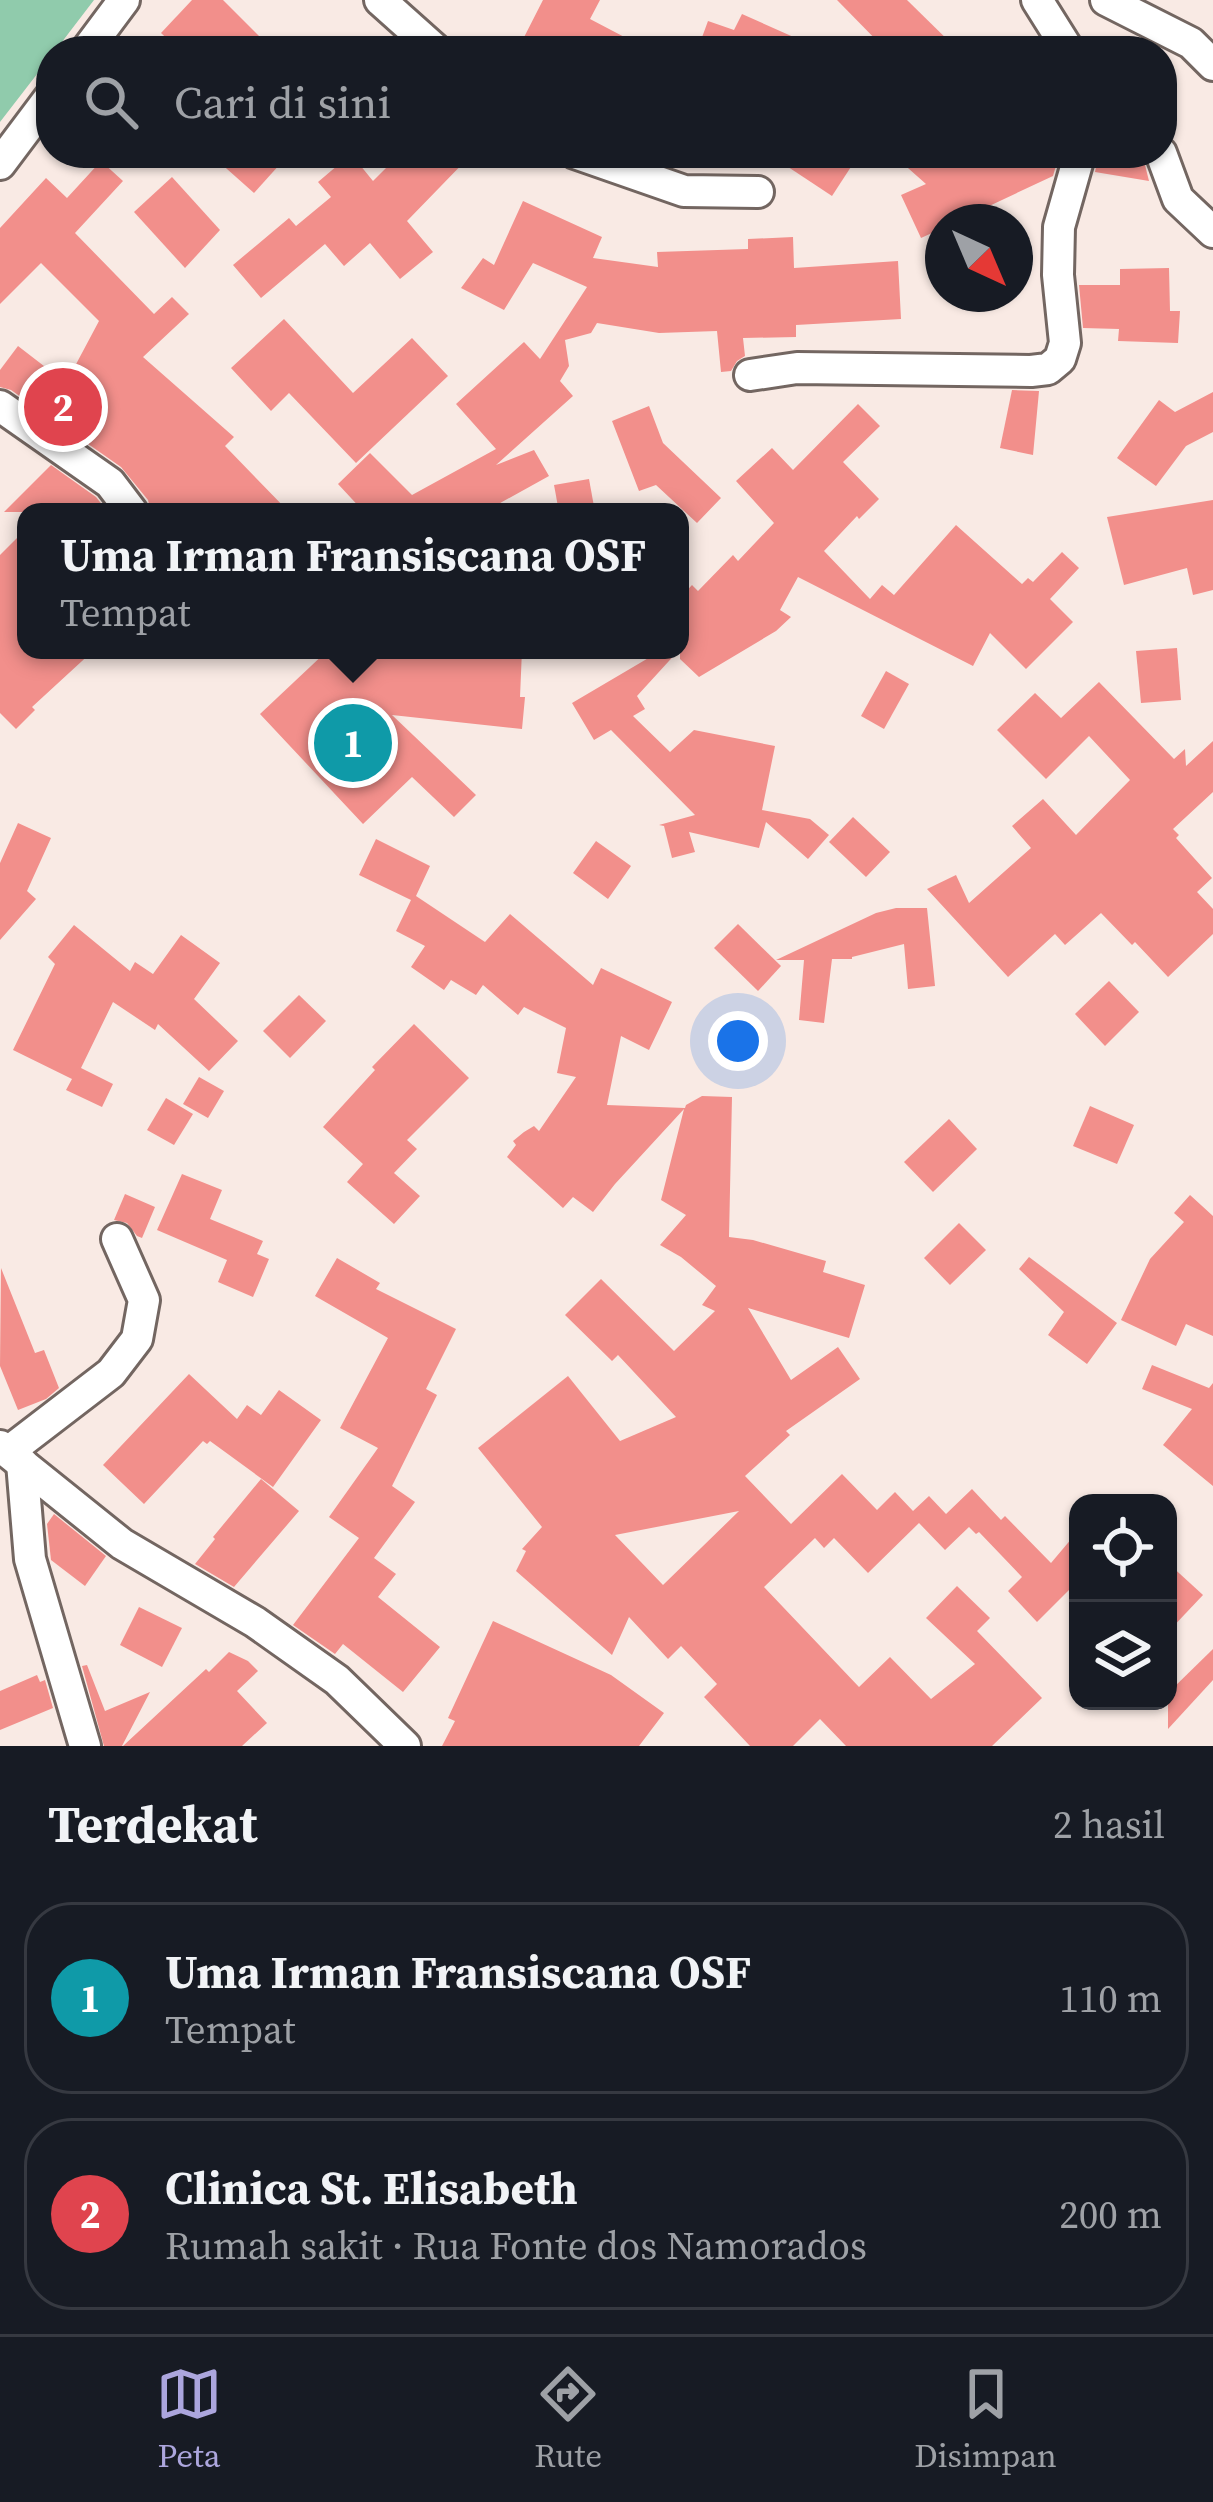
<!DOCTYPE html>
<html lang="id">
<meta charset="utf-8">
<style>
:root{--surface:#171b24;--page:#242831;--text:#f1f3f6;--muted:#9ea1a6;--line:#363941;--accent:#aca6dd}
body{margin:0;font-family:"Source Serif 4",serif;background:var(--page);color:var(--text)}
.controls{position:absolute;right:36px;bottom:36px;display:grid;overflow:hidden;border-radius:24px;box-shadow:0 3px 9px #0004}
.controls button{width:108px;height:108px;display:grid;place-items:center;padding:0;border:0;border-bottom:3px solid var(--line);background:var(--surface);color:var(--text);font:60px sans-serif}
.compass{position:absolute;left:925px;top:204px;width:108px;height:108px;border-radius:50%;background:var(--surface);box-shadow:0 3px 9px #0004;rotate:136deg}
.you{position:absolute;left:738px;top:1041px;width:42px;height:42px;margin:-30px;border:9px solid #fff;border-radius:50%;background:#1a73e8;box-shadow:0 0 0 18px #1a73e833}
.badge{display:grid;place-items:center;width:78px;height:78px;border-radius:50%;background:var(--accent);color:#fff;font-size:39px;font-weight:700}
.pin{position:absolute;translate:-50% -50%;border:6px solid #fff;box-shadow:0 3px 12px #0006}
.popup{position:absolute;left:17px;top:503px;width:672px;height:156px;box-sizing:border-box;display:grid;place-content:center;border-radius:24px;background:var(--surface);filter:drop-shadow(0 3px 9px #0005);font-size:39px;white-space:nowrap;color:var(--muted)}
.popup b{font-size:45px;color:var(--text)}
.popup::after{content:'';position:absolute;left:50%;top:100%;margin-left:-24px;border:24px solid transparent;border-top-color:var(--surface)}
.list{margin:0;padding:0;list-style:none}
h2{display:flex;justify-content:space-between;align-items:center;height:156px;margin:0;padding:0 48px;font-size:51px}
h2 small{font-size:39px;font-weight:400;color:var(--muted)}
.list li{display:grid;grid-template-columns:78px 1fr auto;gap:36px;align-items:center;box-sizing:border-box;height:192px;margin:0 24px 24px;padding:0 24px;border:3px solid var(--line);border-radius:48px}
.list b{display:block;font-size:45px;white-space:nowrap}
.list p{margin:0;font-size:39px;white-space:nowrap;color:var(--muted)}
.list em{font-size:39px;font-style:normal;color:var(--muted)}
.icon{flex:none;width:66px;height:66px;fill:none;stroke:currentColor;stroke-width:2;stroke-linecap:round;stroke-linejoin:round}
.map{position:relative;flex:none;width:1213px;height:1746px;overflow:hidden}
.search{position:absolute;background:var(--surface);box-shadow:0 3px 9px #0004;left:36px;right:36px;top:36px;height:132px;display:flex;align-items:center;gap:30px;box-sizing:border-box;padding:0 42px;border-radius:48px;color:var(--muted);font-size:45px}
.sheet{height:588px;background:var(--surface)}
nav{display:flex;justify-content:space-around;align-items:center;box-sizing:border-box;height:168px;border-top:3px solid var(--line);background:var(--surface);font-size:33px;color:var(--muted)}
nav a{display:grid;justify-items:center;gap:6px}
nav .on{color:var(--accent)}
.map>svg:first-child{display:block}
</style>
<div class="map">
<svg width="1213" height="1746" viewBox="0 0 1213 1746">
<rect width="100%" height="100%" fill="#f9eae4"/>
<polygon fill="#90cbac" points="0,0 94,0 55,51 51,51 51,56 0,122"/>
<g fill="#f28f8b" fill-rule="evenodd">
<polygon points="192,0 223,0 260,37 245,51 180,51 161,33"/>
<polygon points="543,0 600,0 590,19 651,51 517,51"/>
<polygon points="837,0 907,0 959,51 887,51"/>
<polygon points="742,14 825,51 697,51 708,21 734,30"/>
<polygon points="209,153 290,153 254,193"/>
<polygon points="401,153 473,153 407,221 433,252 400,279 370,243 344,266 325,244 261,298 233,265 289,218 296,226 331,197 318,182 351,154 373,181"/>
<polygon points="767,153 860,153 832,196"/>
<polygon points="891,153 1053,153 1057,162 1053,176 955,222 943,222 943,228 921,238 901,195 926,184"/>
<polygon points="1099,153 1142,153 1149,181 1095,172"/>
<polygon points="101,161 123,181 75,233 154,314 172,297 189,314 143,357 234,437 225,446 289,512 151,512 148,500 121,467 11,390 0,387 0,370 18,346 66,383 99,321 41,263 0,304 0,228 46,178 67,198"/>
<polygon points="172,177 220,230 185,268 134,212"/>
<polygon points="523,201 602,237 593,258 658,267 657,252 748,249 748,239 793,237 794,268 898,261 901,319 796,325 796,337 743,338 745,356 737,361 731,371 721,372 717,331 659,333 597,323 591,333 565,340 569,366 560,381 573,396 496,465 534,450 549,476 484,512 364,512 338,484 370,453 412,495 496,449 456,404 524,342 540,359 587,287 533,263 504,310 461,288 483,258 494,265"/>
<polygon points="1169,268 1170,311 1180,311 1178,343 1118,341 1119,329 1083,328 1079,285 1120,285 1120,269"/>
<polygon points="284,319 353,393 412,338 448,376 356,463 289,393 271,411 231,368"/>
<polygon points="1012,390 1039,391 1033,455 1000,448"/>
<polygon points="1213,392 1213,432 1186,446 1156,486 1117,458 1159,400 1175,412"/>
<polygon points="858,404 880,426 843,462 879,499 859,519 857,516 824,551 870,599 882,585 894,595 956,525 1022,584 1028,578 1033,582 1062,552 1079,568 1050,599 1073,622 1026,669 990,633 973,666 798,577 780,610 791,617 776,631 699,677 680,659 680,598 692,585 698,591 733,555 738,561 774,523 736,481 772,448 793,470"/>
<polygon points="649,406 663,443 721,498 697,523 656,485 639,491 612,421"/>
<polygon points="51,465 96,497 108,512 4,512"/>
<polygon points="589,479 595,512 559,512 554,485"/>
<polygon points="1213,500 1213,590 1193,595 1187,568 1124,585 1107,517"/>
<polygon points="26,529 26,650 94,650 32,707 35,710 16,729 0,713 0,555"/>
<polygon points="1177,648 1181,700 1141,703 1136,651"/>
<polygon points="328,650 522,650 520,697 525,697 522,729 392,715 476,795 454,817 412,777 363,824 260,714"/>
<polygon points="662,650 679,650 637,696 645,709 633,716 670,752 694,730 775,746 762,810 810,819 829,835 808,859 766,822 759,848 689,832 695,852 672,858 664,826 659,825 695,815 611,730 594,740 572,703"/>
<polygon points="886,671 909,684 884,729 861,716"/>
<polygon points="1099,682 1174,759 1185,749 1186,766 1213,741 1213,792 1173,829 1179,835 1176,838 1212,878 1197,892 1213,909 1213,934 1168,977 1135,942 1132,945 1101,913 1065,945 1055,934 1008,977 927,889 956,875 969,903 1031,848 1012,826 1043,799 1076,835 1130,780 1089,736 1046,779 997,730 1035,693 1061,718"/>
<polygon points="853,817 890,852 866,877 829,842"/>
<polygon points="18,823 51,838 27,891 36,899 0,940 0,863"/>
<path d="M376,839L430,866L416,896L485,942L510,914L593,985L601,968L672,1002L649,1050L621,1036L607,1105L685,1108L686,1105L702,1096L732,1097L729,1237L753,1240L826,1261L823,1272L865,1285L849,1338L748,1308L791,1380L838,1347L860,1379L786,1431L790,1435L745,1476L791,1524L842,1474L877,1510L895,1492L913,1511L929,1496L946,1514L972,1489L1001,1520L1005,1516L1051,1563L1078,1531V1581L1037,1622L1008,1591L1022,1577L979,1532L976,1534L969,1527L945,1550L919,1523L868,1573L834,1538L824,1548L815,1538L764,1587L859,1687L890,1657L931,1699L975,1664L926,1618L957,1586L990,1618L977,1631L1042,1698L992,1746H846L820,1719L793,1746H750L704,1697L717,1684L681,1646L668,1659L629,1617L612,1655L516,1571L526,1551L522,1549L542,1527L478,1448L568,1376L620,1441L676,1417L618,1355L612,1361L565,1315L601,1279L674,1351L715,1311L702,1305L716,1286L681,1257L660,1245L686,1215L661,1200L684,1109L615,1184L593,1212L573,1197L563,1208L507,1157L516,1145L513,1141L524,1132L534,1126L539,1131L576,1077L557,1073L566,1028L524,1007L518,1015L483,985L476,995L451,980L444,990L411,967L425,946L396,931L411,900L359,875ZM739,1511L663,1585L615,1535Z"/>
<polygon points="596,841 631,866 608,899 573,873"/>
<polygon points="896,908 927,908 935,986 908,989 904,944 852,957 852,959 832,959 824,1023 799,1020 804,960 776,960 876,913"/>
<polygon points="738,924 781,966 758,991 714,948"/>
<polygon points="74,925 130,971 135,962 153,974 181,935 220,963 194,999 238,1041 209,1071 158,1024 155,1030 113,1002 81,1068 113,1084 102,1107 66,1090 72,1079 13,1050 55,964 48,957"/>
<polygon points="1109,981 1139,1012 1105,1046 1075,1014"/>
<polygon points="299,995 326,1021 290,1058 263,1031"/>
<polygon points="414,1024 469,1078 407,1140 417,1149 394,1173 420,1196 394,1224 347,1182 363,1164 323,1127 375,1070 372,1067"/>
<polygon points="199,1077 224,1091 208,1118 183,1104"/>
<polygon points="166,1098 193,1114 174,1145 147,1130"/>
<polygon points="1090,1106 1134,1125 1117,1164 1073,1146"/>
<polygon points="949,1119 977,1149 933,1192 904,1162"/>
<polygon points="182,1174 222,1190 210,1219 263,1241 257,1254 269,1259 253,1297 218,1282 227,1260 157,1230"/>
<polygon points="125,1194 155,1207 142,1238 137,1236 127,1223 114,1220"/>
<polygon points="1190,1195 1213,1216 1213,1336 1186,1324 1176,1346 1121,1320 1150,1259 1184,1222 1174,1213"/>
<polygon points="959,1223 986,1250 950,1285 924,1258"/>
<polygon points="1029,1257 1117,1323 1087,1364 1048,1335 1064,1312 1019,1269"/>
<polygon points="337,1258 380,1283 376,1289 456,1329 426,1389 437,1395 392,1486 415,1502 374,1558 396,1574 378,1597 440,1647 403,1692 343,1644 335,1654 293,1625 359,1538 329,1517 378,1448 340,1428 388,1338 315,1296"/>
<polygon points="1,1268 35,1353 44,1350 59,1388 46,1399 18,1410 0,1366"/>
<polygon points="1152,1365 1209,1388 1213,1383 1213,1486 1163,1445 1192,1409 1142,1389"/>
<polygon points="189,1374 237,1419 247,1405 261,1415 279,1390 321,1420 273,1487 210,1441 207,1444 203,1441 144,1504 103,1465"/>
<polygon points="261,1479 299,1511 234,1587 195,1564 215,1539 213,1537"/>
<polygon points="54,1514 106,1556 85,1586 51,1560 47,1524"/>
<polygon points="1168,1563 1203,1595 1168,1632"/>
<polygon points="139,1607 182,1628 162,1667 120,1645"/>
<polygon points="493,1621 611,1675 664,1713 639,1746 442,1746 455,1721 448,1718"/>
<polygon points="1213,1649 1213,1680 1168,1729 1168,1693"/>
<polygon points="229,1652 248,1661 258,1671 237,1691 267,1723 242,1746 123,1746 206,1669 209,1672"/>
<polygon points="87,1665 105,1711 150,1692 122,1746 104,1746 82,1666"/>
<polygon points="37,1675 40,1682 45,1680 53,1708 0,1730 0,1691"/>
</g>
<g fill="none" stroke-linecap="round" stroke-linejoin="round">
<defs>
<g id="minor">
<polyline points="380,0 437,51"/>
<polyline points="1037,0 1069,51"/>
<polyline points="1106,0 1191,43 1213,65"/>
<polyline points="86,51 124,0"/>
<polyline points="575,153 684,191 758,192"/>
<polyline points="1161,153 1178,199 1213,232"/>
<polyline points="0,164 51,96"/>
<polyline points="750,375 797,368 1031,371 1048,369 1060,359 1065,343 1058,275 1059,227 1080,153"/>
<polyline points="0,406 110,483 132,512"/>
<polyline points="0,1446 122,1544 255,1622 337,1680 405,1746"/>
<polyline points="8,1452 111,1373 137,1339 144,1300 117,1239"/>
<polyline points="22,1463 30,1559 85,1746"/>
</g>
</defs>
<use href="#minor" stroke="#736661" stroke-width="36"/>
<use href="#minor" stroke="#fff" stroke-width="30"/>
</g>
</svg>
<div class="controls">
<button><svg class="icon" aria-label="locate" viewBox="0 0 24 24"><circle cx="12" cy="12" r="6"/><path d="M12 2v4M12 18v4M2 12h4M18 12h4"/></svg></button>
<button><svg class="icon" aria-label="layers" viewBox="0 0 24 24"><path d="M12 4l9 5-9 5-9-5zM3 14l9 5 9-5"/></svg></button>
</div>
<svg class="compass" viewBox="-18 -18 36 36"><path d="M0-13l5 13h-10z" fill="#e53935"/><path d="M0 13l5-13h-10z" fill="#9ea1a6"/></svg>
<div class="you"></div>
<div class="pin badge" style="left:353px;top:743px;background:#0f9aa8">1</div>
<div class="popup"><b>Uma Irman Fransiscana OSF</b>Tempat</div>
<div class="pin badge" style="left:63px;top:407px;background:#e0444e">2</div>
<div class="search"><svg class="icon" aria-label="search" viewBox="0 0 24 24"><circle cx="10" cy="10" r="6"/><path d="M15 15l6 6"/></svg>Cari di sini</div>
</div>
<section class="sheet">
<h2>Terdekat<small>2 hasil</small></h2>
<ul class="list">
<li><span class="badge" style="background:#0f9aa8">1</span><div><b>Uma Irman Fransiscana OSF</b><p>Tempat</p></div><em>110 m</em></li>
<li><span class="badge" style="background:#e0444e">2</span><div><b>Clinica St. Elisabeth</b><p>Rumah sakit · Rua Fonte dos Namorados</p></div><em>200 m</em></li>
</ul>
</section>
<nav>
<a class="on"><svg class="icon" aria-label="map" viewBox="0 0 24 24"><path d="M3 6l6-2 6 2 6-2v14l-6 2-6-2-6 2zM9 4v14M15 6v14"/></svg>Peta</a>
<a><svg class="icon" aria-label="directions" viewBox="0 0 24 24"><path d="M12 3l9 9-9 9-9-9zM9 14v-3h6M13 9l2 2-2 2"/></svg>Rute</a>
<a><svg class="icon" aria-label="saved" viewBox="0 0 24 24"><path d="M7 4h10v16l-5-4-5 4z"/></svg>Disimpan</a>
</nav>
